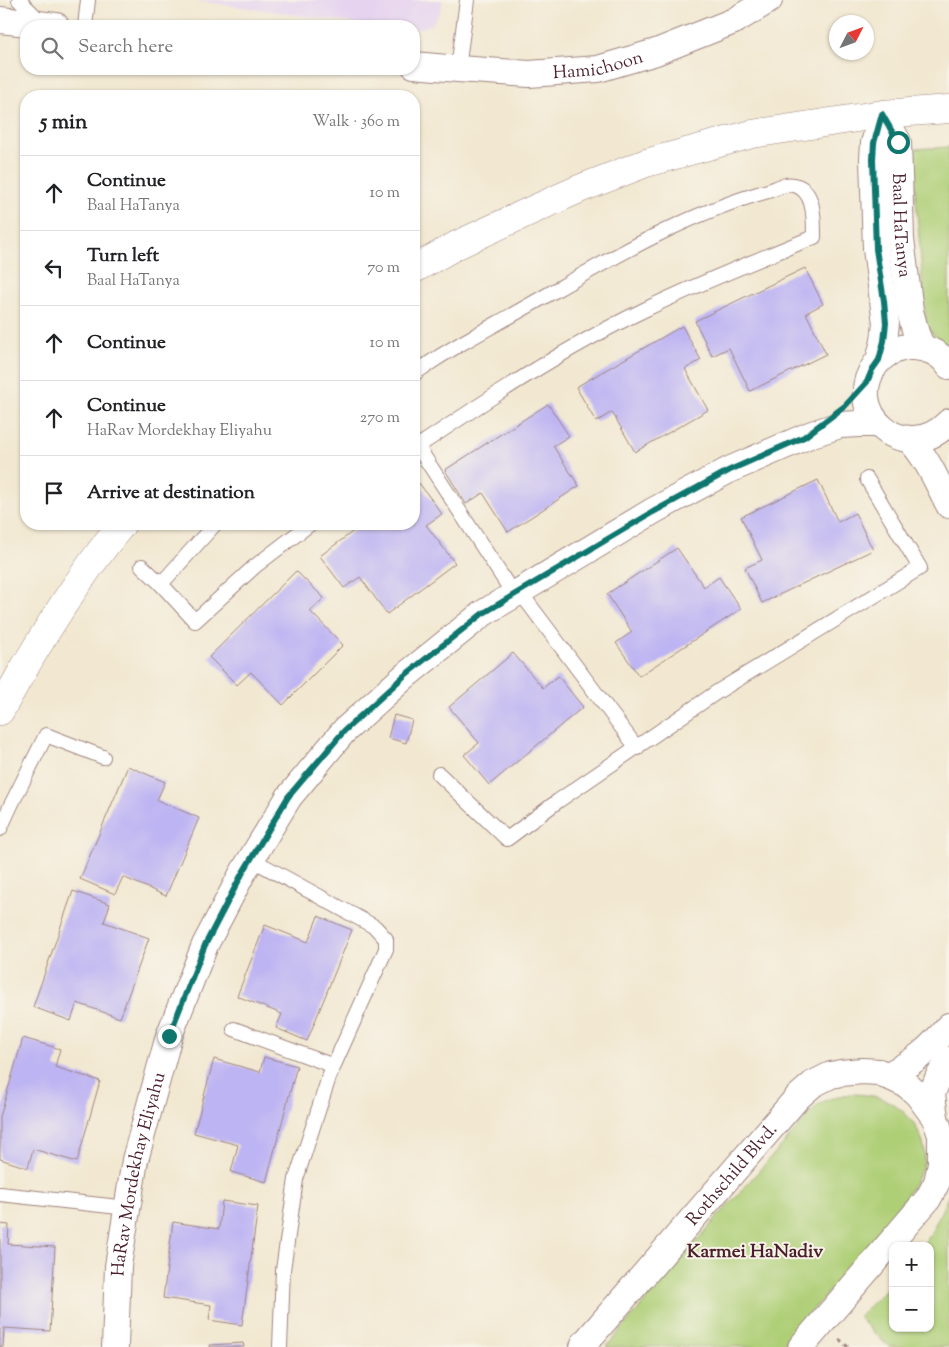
<!DOCTYPE html>
<meta charset="utf-8">
<style>
:root{--surface:#fff;--page:#f2f2f2;--text:#202124;--muted:#757577;--line:#e0e0e0}
body{margin:0;font-family:"Sorts Mill Goudy",serif;background:var(--page);color:var(--text)}
.controls{position:absolute;right:15px;bottom:15px;display:grid;overflow:hidden;border-radius:10px;box-shadow:0 1px 4px #0004}
.controls button{width:45px;height:45px;display:grid;place-items:center;padding:0;border:0;border-bottom:1px solid var(--line);background:var(--surface);color:var(--text);font:25px sans-serif}
.compass{position:absolute;left:829px;top:15px;width:45px;height:45px;border-radius:50%;background:var(--surface);box-shadow:0 1px 4px #0004;rotate:48deg}
.stop{position:absolute;width:15px;height:15px;margin:-11px;border:4px solid #0f766e;border-radius:50%;background:#fff}
.stop.end{background:#0f766e;border-color:#fff;box-shadow:0 1px 5px #0008}
.list{margin:0;padding:0;list-style:none}
h2{display:flex;justify-content:space-between;align-items:center;height:65px;margin:0;padding:0 20px;font-size:21px}
h2 small{font-size:16px;font-weight:400;color:var(--muted)}
.list li{display:grid;grid-template-columns:32px 1fr auto;gap:15px;align-items:center;box-sizing:border-box;height:75px;padding:0 20px;border-top:1px solid var(--line)}
.list b{display:block;font-size:19px;white-space:nowrap}
.list p{margin:0;font-size:16px;white-space:nowrap;color:var(--muted)}
.list em{font-size:16px;font-style:normal;color:var(--muted)}
.icon{flex:none;width:28px;height:28px;fill:none;stroke:currentColor;stroke-width:2;stroke-linecap:round;stroke-linejoin:round}
.map{position:relative;flex:none;width:949px;height:1347px;overflow:hidden}
.search{position:absolute;background:var(--surface);box-shadow:0 1px 4px #0004;left:20px;top:20px;width:400px;height:55px;display:flex;align-items:center;gap:12px;box-sizing:border-box;padding:0 18px;border-radius:20px;color:var(--muted);font-size:19px}
.panel{position:absolute;background:var(--surface);box-shadow:0 1px 4px #0004;left:20px;top:90px;width:400px;height:440px;border-radius:20px}
.map>svg:first-child{display:block}
</style>
<div class="map">
<svg width="949" height="1347" viewBox="0 0 949 1347">
<rect width="100%" height="100%" fill="#f7f3e8"/>
<filter id="ink" filterUnits="userSpaceOnUse"><feTurbulence type="fractalNoise" baseFrequency=".02" numOctaves="2"/><feDisplacementMap in="SourceGraphic" scale="10" xChannelSelector="R" yChannelSelector="G"/><feConvolveMatrix kernelMatrix="1 2 1 2 8 2 1 2 1" color-interpolation-filters="sRGB"/></filter>
<filter id="wash" filterUnits="userSpaceOnUse"><feTurbulence type="fractalNoise" baseFrequency=".0096" numOctaves="4" result="noise"/><feDisplacementMap in="SourceGraphic" scale="20" xChannelSelector="R" yChannelSelector="G"/><feGaussianBlur stdDeviation="1.12" result="paint"/><feColorMatrix in="noise" values="0 0 0 0 0 0 0 0 0 0 0 0 0 0 0 0 0 1.4 0 .05"/><feComposite in="paint" operator="in"/></filter>
<g filter="url(#wash)">
<rect width="100%" height="100%" fill="#f2e8d1"/>
<polygon fill="#e6d3f0" points="192,0 443,0 440,12 431,25 414,30 414,26 374,26"/>
<g fill="#afcf77" stroke="#7c7751">
<polygon points="949,147 949,347 942,346 926,325 912,149"/>
<path d="M850,1094C860,1094 871,1095 880,1098C907,1106 933,1141 922,1169C920,1173 917,1178 915,1182C902,1204 888,1221 872,1240C842,1276 812,1312 781,1347H606L714,1221L818,1105C829,1098 838,1096 850,1094Z"/>
<polygon points="949,1195 949,1347 889,1347 858,1317 893,1282 893,1328 930,1328 930,1246 922,1246 932,1231"/>
</g>
<g id="blocks">
<g fill="#bdb4f3">
<polygon points="805,268 823,304 806,313 826,354 750,391 729,348 712,356 695,321"/>
<polygon points="682,326 701,360 685,369 708,410 635,452 612,412 596,422 576,387"/>
<polygon points="548,404 569,436 553,446 579,486 508,532 483,493 466,504 445,470"/>
<polygon points="818,480 838,522 855,513 873,550 762,603 745,568 762,560 741,517"/>
<polygon points="419,483 442,514 426,525 455,563 387,614 360,577 344,588 320,556 363,524 414,524 414,486"/>
<polygon points="677,548 704,587 719,577 741,609 639,676 616,643 632,632 607,594"/>
<polygon points="296,571 324,598 310,611 343,645 283,705 251,672 237,685 209,657"/>
<polygon points="513,653 543,688 558,676 583,707 489,785 464,755 479,743 449,707"/>
<polygon points="394,715 412,720 406,743 388,738"/>
<polygon points="128,766 165,782 157,800 199,818 166,896 123,877 115,894 80,879"/>
<polygon points="73,891 110,904 104,922 149,938 120,1018 77,1003 71,1021 33,1007"/>
<polygon points="318,916 352,930 307,1041 276,1028 282,1014 237,996 265,925 308,942"/>
<polygon points="23,1038 60,1049 55,1067 100,1081 77,1162 33,1149 28,1168 0,1159 0,1117"/>
<polygon points="264,1057 297,1066 266,1182 231,1172 238,1145 194,1133 214,1059 260,1072"/>
<polygon points="222,1201 258,1206 242,1325 209,1320 211,1305 163,1298 173,1222 219,1229"/>
<polygon points="0,1224 9,1225 8,1244 55,1247 50,1331 4,1328 3,1347 0,1347"/>
<polygon points="243,1343 244,1347 210,1347 210,1345"/>
</g>
</g>
</g>
<g filter="url(#ink)">
<use href="#blocks" fill-opacity="0" stroke="#9e847e" stroke-width="1"/>
<g fill="none" stroke-linecap="round" stroke-linejoin="round">
<defs>
<g id="lane">
<polyline points="19,0 42,23"/>
<polyline points="85,26 88,0"/>
<polyline points="458,69 467,0"/>
<path d="M414,374C449,348 490,328 528,306C605,262 682,215 768,191C775,189 786,183 793,185C815,188 814,220 814,237C757,260 699,283 644,310C563,349 488,399 414,449"/>
<polyline points="414,441 514,595"/>
<polyline points="142,566 161,584 195,621 254,567 310,524"/>
<polyline points="161,584 215,524"/>
<polyline points="520,592 637,748"/>
<polyline points="439,774 507,839 558,801 717,692 920,568 867,479"/>
<polyline points="0,829 11,805 46,735 103,757"/>
<polyline points="251,859 375,927 386,939 386,949 330,1074 296,1179 283,1270 280,1347"/>
<polyline points="234,1029 334,1066"/>
<polyline points="0,1194 128,1208"/>
</g>
<g id="street">
<polyline points="0,20 56,26"/>
<path id="s1" d="M414,65L458,69L529,74L598,69L656,52L734,21L769,0"/>
<path id="s2" d="M883,114L898,142L901,239L910,311L916,333L922,348"/>
<polyline points="879,360 884,341 886,323 876,249 873,159 874,143 883,114"/>
<path d="M949,366C941,353 924,346 909,347C896,348 884,354 876,364C841,411 904,468 949,422"/>
<path d="M910,440C928,459 937,482 949,505"/>
<path d="M886,1076C915,1062 929,1050 949,1026"/>
<polyline points="935,1118 932,1094 938,1078 949,1060"/>
<path id="s3" d="M115,1347L118,1266L135,1160L169,1036L205,945L242,874L289,797L344,731L405,676L482,614L653,511L729,470L812,434L840,425L859,424H878"/>
<path id="s4" d="M583,1347L584,1344L797,1098L813,1084L831,1075L841,1073L862,1071L879,1072L907,1085L918,1095L935,1118L941,1135V1164L937,1182L928,1199L801,1347"/>
</g>
<g id="secondary">
<polyline points="414,269 457,245 528,212 579,189 646,163 752,134 883,114 949,109"/>
<path d="M0,711C35,647 75,581 122,524"/>
</g>
</defs>
<use href="#lane" stroke="#9e847e" stroke-width="16"/>
<use href="#street" stroke="#9e847e" stroke-width="28"/>
<use href="#secondary" stroke="#9e847e" stroke-width="29"/>
<polyline stroke="#9e847e" stroke-width="3" stroke-dasharray="4 4" stroke-linecap="butt" points="839,1339 848,1347"/>
<use href="#lane" stroke="#fff" stroke-width="14"/>
<use href="#street" stroke="#fff" stroke-width="26"/>
<use href="#secondary" stroke="#fff" stroke-width="28"/>
</g>
</g>
<g fill="none" stroke-linecap="round" stroke-linejoin="round" filter="url(#ink)">
<polyline stroke="#0f766e" stroke-width="6" points="169,1036 205,945 242,874 288,797 344,731 404,676 482,614 653,512 730,470 804,437 845,406 867,382 872,370 879,360 884,341 886,323 884,301 876,249 873,159 874,143 882,114 898,142"/>
</g>
<g text-anchor="middle" stroke-width="4" stroke-linejoin="round" paint-order="stroke">
<g font-size="18" fill="#4a1f2b" stroke="#f7f3e8">
<text dy="6" stroke="none"><textPath href="#s1" startOffset="185">Hamichoon</textPath></text>
<text dy="6" stroke="none"><textPath href="#s2" startOffset="115">Baal HaTanya</textPath></text>
<text dy="6" stroke="none"><textPath href="#s4" startOffset="228">Rothschild Blvd.</textPath></text>
<text dy="6" stroke="none"><textPath href="#s3" startOffset="175">HaRav Mordekhay Eliyahu</textPath></text>
</g>
<g font-size="19" font-weight="bold" fill="#4a1f2b" stroke="#f7f3e8">
<text x="755" y="1257">Karmei HaNadiv</text>
</g>
</g>
</svg>
<div class="controls">
<button>+</button>
<button>−</button>
</div>
<svg class="compass" viewBox="-18 -18 36 36"><path d="M0-13l5 13h-10z" fill="#e53935"/><path d="M0 13l5-13h-10z" fill="#757577"/></svg>
<div class="stop" style="left:898px;top:142px"></div>
<div class="stop end" style="left:169px;top:1036px"></div>
<div class="search"><svg class="icon" aria-label="search" viewBox="0 0 24 24"><circle cx="10" cy="10" r="6"/><path d="M15 15l6 6"/></svg>Search here</div>
<section class="panel">
<h2>5 min<small>Walk · 360 m</small></h2>
<ul class="list">
<li><svg class="icon" aria-label="ahead" viewBox="0 0 24 24"><path d="M12 20V5M6 11l6-6 6 6"/></svg><div><b>Continue</b><p>Baal HaTanya</p></div><em>10 m</em></li>
<li><svg class="icon" aria-label="left" viewBox="0 0 24 24"><path d="M17 20v-9H6M10 6l-5 5 5 5"/></svg><div><b>Turn left</b><p>Baal HaTanya</p></div><em>70 m</em></li>
<li><svg class="icon" aria-label="ahead" viewBox="0 0 24 24"><path d="M12 20V5M6 11l6-6 6 6"/></svg><div><b>Continue</b></div><em>10 m</em></li>
<li><svg class="icon" aria-label="ahead" viewBox="0 0 24 24"><path d="M12 20V5M6 11l6-6 6 6"/></svg><div><b>Continue</b><p>HaRav Mordekhay Eliyahu</p></div><em>270 m</em></li>
<li><svg class="icon" aria-label="arrive" viewBox="0 0 24 24"><path d="M6 21V4h12l-3 4 3 4H6"/></svg><div><b>Arrive at destination</b></div></li>
</ul>
</section>
</div>
